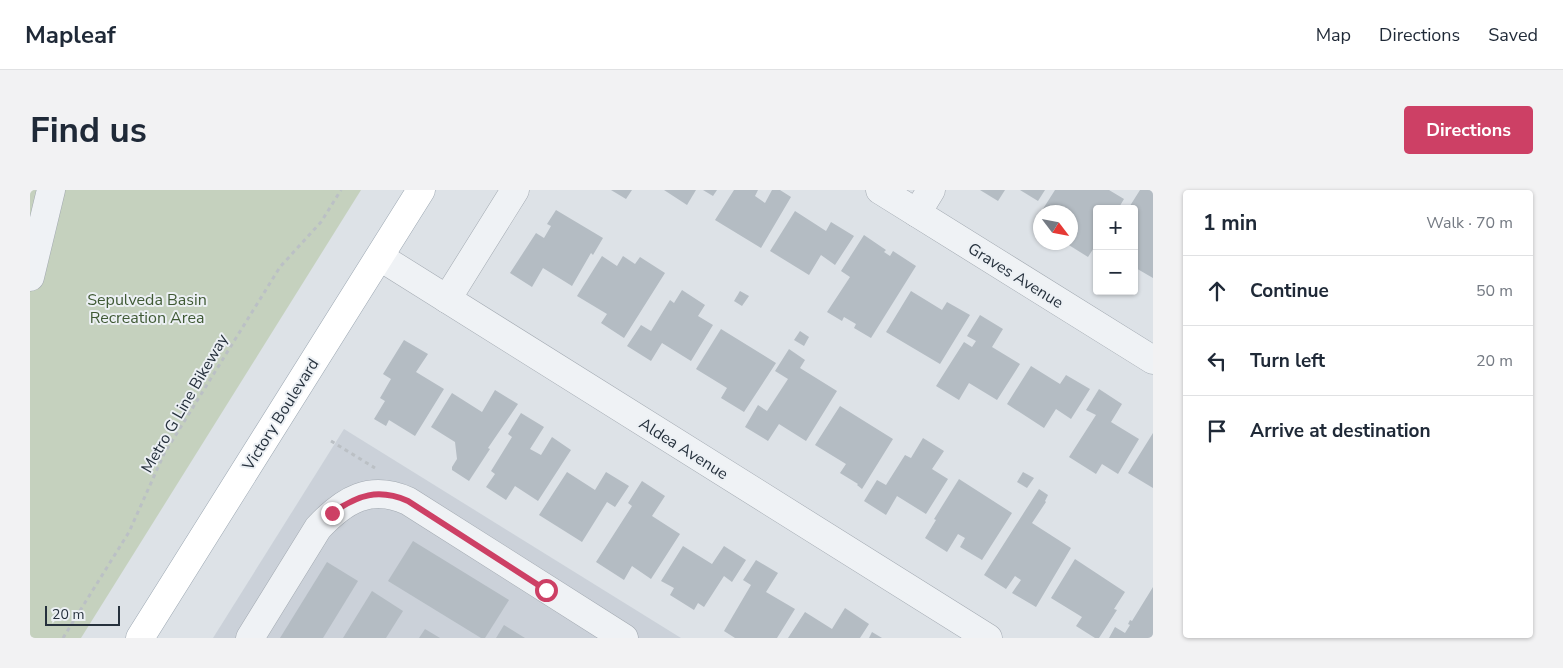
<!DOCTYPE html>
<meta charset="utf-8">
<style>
:root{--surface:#fff;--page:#f2f2f3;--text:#1f2937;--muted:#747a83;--line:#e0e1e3;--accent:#cd4065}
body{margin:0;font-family:"Nunito Sans",sans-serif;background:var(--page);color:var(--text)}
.controls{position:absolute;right:15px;top:15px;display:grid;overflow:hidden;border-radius:5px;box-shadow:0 1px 4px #0004}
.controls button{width:45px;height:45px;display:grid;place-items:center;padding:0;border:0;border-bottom:1px solid var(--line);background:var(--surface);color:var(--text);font:25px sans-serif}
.compass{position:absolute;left:1003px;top:15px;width:45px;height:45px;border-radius:50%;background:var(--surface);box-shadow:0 1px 4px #0004;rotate:122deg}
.scale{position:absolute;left:15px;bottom:12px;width:75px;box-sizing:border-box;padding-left:5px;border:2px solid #26313d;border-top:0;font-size:14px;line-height:18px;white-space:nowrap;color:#26313d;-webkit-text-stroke:4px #ecf0f4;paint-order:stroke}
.stop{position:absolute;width:15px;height:15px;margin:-11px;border:4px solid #cd4065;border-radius:50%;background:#fff}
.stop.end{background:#cd4065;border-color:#fff;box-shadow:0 1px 5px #0008}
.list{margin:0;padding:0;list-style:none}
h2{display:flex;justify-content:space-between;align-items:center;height:65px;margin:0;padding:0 20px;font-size:21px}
h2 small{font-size:16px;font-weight:400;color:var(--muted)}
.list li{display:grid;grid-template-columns:32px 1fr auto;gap:15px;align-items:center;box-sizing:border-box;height:70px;padding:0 20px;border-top:1px solid var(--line)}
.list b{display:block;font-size:19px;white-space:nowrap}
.list em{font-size:16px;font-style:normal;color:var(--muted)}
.icon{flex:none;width:28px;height:28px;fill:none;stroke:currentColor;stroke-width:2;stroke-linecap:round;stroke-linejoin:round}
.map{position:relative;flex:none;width:1123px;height:448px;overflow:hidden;border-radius:5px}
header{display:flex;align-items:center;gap:30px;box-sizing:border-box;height:70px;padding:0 25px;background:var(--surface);border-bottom:1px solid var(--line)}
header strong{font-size:24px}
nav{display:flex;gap:28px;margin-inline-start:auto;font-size:18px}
.intro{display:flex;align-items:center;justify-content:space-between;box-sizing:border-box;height:120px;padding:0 30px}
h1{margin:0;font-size:35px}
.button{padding:12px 22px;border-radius:5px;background:var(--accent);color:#fff;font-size:18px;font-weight:700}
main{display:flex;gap:30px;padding:0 30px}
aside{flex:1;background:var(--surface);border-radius:5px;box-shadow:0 1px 4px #0004}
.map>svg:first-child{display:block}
</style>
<header>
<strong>Mapleaf</strong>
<nav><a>Map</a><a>Directions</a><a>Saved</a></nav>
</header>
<div class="intro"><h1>Find us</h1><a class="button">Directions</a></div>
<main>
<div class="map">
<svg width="1123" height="448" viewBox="0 0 1123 448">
<rect width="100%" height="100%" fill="#dde2e7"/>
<polygon fill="#cbd1d9" points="314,239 651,448 183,448"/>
<polygon fill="#c5d1be" points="0,0 331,0 51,448 0,448"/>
<g fill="#b4bcc3">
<polygon points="581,0 602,0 596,9"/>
<polygon points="634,0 666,0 657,15"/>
<polygon points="673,0 687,0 683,6"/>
<polygon points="704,0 728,0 725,6 735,13 742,0 750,0 761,7 731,58 685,30"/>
<polygon points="950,0 975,0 968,11"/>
<polygon points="990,0 1015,0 1008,11"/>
<polygon points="1025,0 1079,0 1094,9 1088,19 1067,19 1067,53 1058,67 1034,52 1040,52 1042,43 1040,22 1011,22"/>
<polygon points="1110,0 1123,0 1123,88 1104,77 1104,19 1098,19"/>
<polygon points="526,20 573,48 563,65 561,63 542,96 513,78 502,97 480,83 506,43 514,48 521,36 517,34"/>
<polygon points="765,21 796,41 801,32 824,46 805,75 791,65 779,85 740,61"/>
<polygon points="834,45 856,60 854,62 860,66 863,61 886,76 841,148 824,138 826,134 814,127 812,131 797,122 820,87 811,81"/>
<polygon points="572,66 587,76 593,66 605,74 610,67 635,83 594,148 571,133 577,124 547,106"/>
<polygon points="652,100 675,115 668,126 683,135 661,171 632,153 621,171 597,156 611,135 621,141 640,110 644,113"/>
<polygon points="710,101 719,106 712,116 704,111"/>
<polygon points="881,101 912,120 917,112 940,125 910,174 856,142"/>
<polygon points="950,125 973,139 962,157 990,174 967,210 939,193 929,210 906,196 934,152 942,157 946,151 937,146"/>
<polygon points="691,139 746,173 714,222 691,208 697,198 666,179"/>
<polygon points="770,141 779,147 774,156 764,150"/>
<polygon points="374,150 398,164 386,182 414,199 385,246 359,230 356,236 344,229 355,211 350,208 361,189 353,184"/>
<polygon points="759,159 775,170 770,178 807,201 776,251 749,234 738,251 715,237 728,215 737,221 758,189 745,181"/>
<polygon points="1001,176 1030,194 1036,185 1060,199 1041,229 1026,219 1014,238 977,214"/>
<polygon points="1069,199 1092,214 1081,232 1109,249 1088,284 1072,274 1066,284 1039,267 1066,225 1056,220"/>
<polygon points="465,200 488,214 458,258 460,259 439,291 422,280 422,277 427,269 425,252 401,237 422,203 452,222"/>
<polygon points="810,216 863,249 832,299 827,295 828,294 810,283 816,274 785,255"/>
<polygon points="491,223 514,237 500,259 511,265 522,247 541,260 508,311 485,296 476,310 456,297 465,284 461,281 482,247 478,244"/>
<polygon points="1123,243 1123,298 1098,283"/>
<polygon points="893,248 914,261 902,279 918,289 896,324 867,306 856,325 834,311 847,290 856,295 875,265 881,268"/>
<polygon points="537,282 565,300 576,282 599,296 585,317 577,312 552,352 509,325"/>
<polygon points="993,282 1004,288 997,298 987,292"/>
<polygon points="929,289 982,323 952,370 930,357 935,348 928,344 917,362 895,348 906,330 904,329"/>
<polygon points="612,291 635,306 622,326 650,344 621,389 602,376 594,390 566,372 602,316 598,313"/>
<polygon points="1009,299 1018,305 1015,311 1016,312 1002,333 1041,358 1006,417 982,403 991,390 985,386 976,399 954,385"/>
<polygon points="383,351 479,410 455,448 451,448 358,391"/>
<polygon points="653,356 682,374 694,356 716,370 702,392 694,386 674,417 668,413 664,420 640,405 644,398 631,391"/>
<polygon points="1045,369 1095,402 1084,419 1087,420 1069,448 1065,448 1046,436 1052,427 1021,408"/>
<polygon points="726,370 748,383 736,402 765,419 747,448 705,448 694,441 721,395 713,390"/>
<polygon points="297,372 328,391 293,448 250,448"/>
<polygon points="1123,397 1123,448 1079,448 1085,437 1095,443 1100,435 1098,434 1100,430 1102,431"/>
<polygon points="342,401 373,421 356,448 313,448"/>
<polygon points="815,418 839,434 830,448 758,448 775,422 802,439"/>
<polygon points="474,435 495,448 466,448"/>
<polygon points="395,439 410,448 389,448"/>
<polygon points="842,442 852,448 839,448"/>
</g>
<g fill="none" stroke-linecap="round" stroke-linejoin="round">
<defs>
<g id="minor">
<polyline points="850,0 1123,170"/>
<polyline points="887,23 901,0"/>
<polyline points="350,67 958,448"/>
<polyline points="0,87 21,0"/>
<polyline points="417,109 485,0"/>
<path d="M220,448L288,338C314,310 340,294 378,311L594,448"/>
</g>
<polyline id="major" points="110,448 391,0"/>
</defs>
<use href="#minor" stroke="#a2a9b1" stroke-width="29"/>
<use href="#major" stroke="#9ca7b2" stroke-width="29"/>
<g stroke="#bbc0c5" stroke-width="3" stroke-dasharray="4 4" stroke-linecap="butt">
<polyline points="301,251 345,278"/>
<polyline points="33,448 99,342 134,264 250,77 291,32 311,0"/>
</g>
<use href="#minor" stroke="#eff2f5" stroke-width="28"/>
<use href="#major" stroke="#fff" stroke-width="28"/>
</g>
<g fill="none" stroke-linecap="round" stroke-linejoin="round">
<path stroke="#cd4065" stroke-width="6" d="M302,323C328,305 348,298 378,311L516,400"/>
</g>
<g text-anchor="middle" stroke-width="4" stroke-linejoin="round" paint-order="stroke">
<g font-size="16" fill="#26313d" stroke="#ecf0f4">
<text transform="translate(986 85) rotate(32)" y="6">Graves Avenue</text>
<text transform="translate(154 213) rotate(-60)" y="6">Metro G Line Bikeway</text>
<text transform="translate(250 224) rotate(-58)" y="6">Victory Boulevard</text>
<text transform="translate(654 258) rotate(32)" y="6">Aldea Avenue</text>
</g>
<g font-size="16" fill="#3f5934" stroke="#ecf0f4">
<text x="117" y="115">Sepulveda Basin<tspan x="117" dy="18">Recreation Area</tspan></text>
</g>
</g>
</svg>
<div class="controls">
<button>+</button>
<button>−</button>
</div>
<svg class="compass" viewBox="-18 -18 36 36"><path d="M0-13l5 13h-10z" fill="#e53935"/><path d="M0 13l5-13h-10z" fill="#747a83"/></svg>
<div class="scale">20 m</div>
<div class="stop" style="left:516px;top:400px"></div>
<div class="stop end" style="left:302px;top:323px"></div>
</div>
<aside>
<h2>1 min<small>Walk · 70 m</small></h2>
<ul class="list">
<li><svg class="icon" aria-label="ahead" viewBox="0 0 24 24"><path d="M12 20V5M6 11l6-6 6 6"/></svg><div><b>Continue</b></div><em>50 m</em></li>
<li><svg class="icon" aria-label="left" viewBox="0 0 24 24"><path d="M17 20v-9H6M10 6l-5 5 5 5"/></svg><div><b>Turn left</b></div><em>20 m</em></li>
<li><svg class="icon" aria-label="arrive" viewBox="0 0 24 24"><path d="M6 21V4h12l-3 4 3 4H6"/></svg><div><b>Arrive at destination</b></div></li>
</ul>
</aside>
</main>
